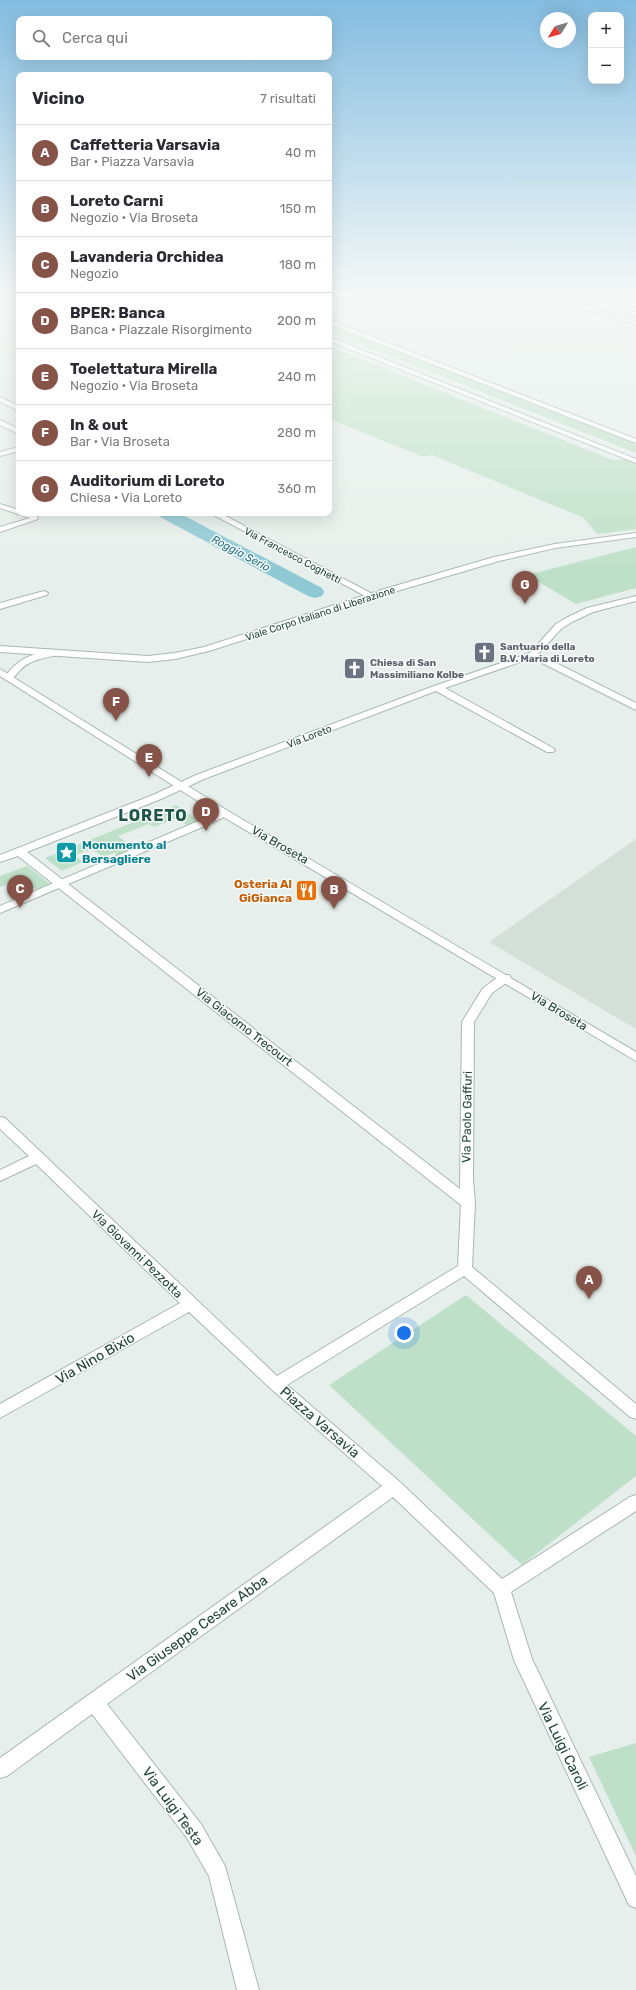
<!DOCTYPE html>
<html lang="it">
<meta charset="utf-8">
<style>
:root{--surface:#fff;--page:#f7f7f7;--text:#2b2b33;--muted:#7c7c81;--line:#e1e1e2;--accent:#855347}
body{margin:0;font-family:Rubik,sans-serif;background:var(--page);color:var(--text)}
.controls{position:absolute;right:12px;top:12px;display:grid;overflow:hidden;border-radius:8px;box-shadow:0 4px 16px #0002}
.controls button{width:36px;height:36px;display:grid;place-items:center;padding:0;border:0;border-bottom:1px solid var(--line);background:var(--surface);color:var(--text);font:20px sans-serif}
.compass{position:absolute;left:540px;top:12px;width:36px;height:36px;border-radius:50%;background:var(--surface);box-shadow:0 4px 16px #0002;rotate:233deg}
.you{position:absolute;left:404px;top:1333px;width:14px;height:14px;margin:-10px;border:3px solid #fff;border-radius:50%;background:#1a73e8;box-shadow:0 0 0 6px #1a73e833}
.badge{display:grid;place-items:center;width:26px;height:26px;border-radius:50%;background:var(--accent);color:#fff;font-size:13px;font-weight:700}
.pin{position:absolute;translate:-50% -33px;filter:drop-shadow(0 1px 2px #0008)}
.pin::after{content:'';position:absolute;top:21px;width:14px;height:12px;background:inherit;clip-path:polygon(0 0,100% 0,50% 100%)}
.list{margin:0;padding:0;list-style:none}
h2{display:flex;justify-content:space-between;align-items:center;height:52px;margin:0;padding:0 16px;font-size:17px}
h2 small{font-size:13px;font-weight:400;color:var(--muted)}
.list li{display:grid;grid-template-columns:26px 1fr auto;gap:12px;align-items:center;box-sizing:border-box;height:56px;padding:0 16px;border-top:1px solid var(--line)}
.list b{display:block;font-size:15px;white-space:nowrap}
.list p{margin:0;font-size:13px;white-space:nowrap;color:var(--muted)}
.list em{font-size:13px;font-style:normal;color:var(--muted)}
.icon{flex:none;width:22px;height:22px;fill:none;stroke:currentColor;stroke-width:2;stroke-linecap:round;stroke-linejoin:round}
.map{position:relative;flex:none;width:636px;height:1990px;overflow:hidden}
.search{position:absolute;background:var(--surface);box-shadow:0 4px 16px #0002;left:16px;top:16px;width:316px;height:44px;display:flex;align-items:center;gap:10px;box-sizing:border-box;padding:0 14px;border-radius:8px;color:var(--muted);font-size:15px}
.panel{position:absolute;background:var(--surface);box-shadow:0 4px 16px #0002;left:16px;top:72px;width:316px;height:444px;border-radius:8px}
.map>svg:first-child{display:block}
</style>
<div class="map">
<svg width="636" height="1990" viewBox="0 0 636 1990">
<rect width="100%" height="100%" fill="#e6efeb"/>
<polygon fill="#d4dfda" points="636,839 636,1029 489,942"/>
<g fill="#bfe0c8">
<polygon points="329,324 628,440 636,445 636,453 329,332"/>
<polygon points="329,346 613,460 636,459 636,529 597,534 584,518 432,455 423,457 329,419"/>
<polygon points="636,547 636,588 576,604 527,575"/>
<polygon points="176,805 198,820 187,825 177,818 154,827 149,824 118,836 134,849 118,855 114,853 103,857 92,849 75,855 83,862 62,871 45,858"/>
<polygon points="27,866 50,884 37,890 26,881 15,886 11,882 0,887 0,876"/>
<polygon points="466,1295 636,1436 636,1476 522,1565 329,1385"/>
<polygon points="636,1743 636,1856 589,1757"/>
</g>
<g fill="none" stroke-linecap="round" stroke-linejoin="round">
<polygon fill="#8ec9d4" fill-rule="evenodd" points="158,513 179,513 322,588 324,592 322,596 315,598 308,596 160,517"/>
<defs>
<polygon id="pedestrian" points="224,810 229,813 228,815 212,823 0,913 0,906"/>
<g id="minor">
<polygon points="543,295 550,295 636,321 636,325"/>
<polygon points="613,295 620,295 636,299 636,303"/>
<polygon points="19,296 19,300 0,304 0,300"/>
<polygon points="329,320 636,439 636,443 329,324"/>
<polygon points="329,337 636,459 636,463 329,341"/>
<polygon points="0,397 19,406 19,411 0,402"/>
<polygon points="0,420 19,429 19,434 0,425"/>
<polygon points="19,447 19,451 0,456 0,452"/>
<polygon points="0,504 19,510 19,513 36,514 38,519 0,532 0,527 30,518 0,508"/>
<polygon points="210,513 220,513 376,596 372,598 369,598"/>
<polygon points="44,591 48,593 47,595 0,609 0,603"/>
<polygon points="636,596 636,601 593,612 572,622 562,628 538,654 636,703 636,710 532,658 445,688 553,748 555,750 553,752 547,752 436,691 204,779 161,799 27,852 460,1189 462,1022 483,988 501,975 509,975 511,978 509,981 492,993 474,1022 473,1180 475,1203 472,1267 636,1404 636,1419 630,1417 464,1276 287,1385 400,1482 502,1579 630,1497 636,1495 636,1511 511,1592 532,1659 636,1876 636,1908 629,1905 514,1660 494,1593 393,1497 107,1704 201,1824 225,1866 259,1990 237,1990 209,1876 187,1838 92,1714 7,1776 0,1778 0,1758 382,1486 270,1388 189,1312 0,1418 0,1404 180,1303 36,1164 0,1181 0,1170 29,1156 0,1129 0,1117 5,1118 277,1376 458,1266 461,1205 18,856 0,862 0,855 153,795 196,775 434,686 530,653 556,624 566,618 587,608"/>
<path d="M54,650L57,651V655C36,660 26,660 12,680H6L4,678C17,659 32,653 54,650Z"/>
</g>
<g id="tertiary">
<polygon points="636,533 636,537 555,548 499,561 387,594 209,651 175,659 148,662 0,652 0,646 148,656 175,653 204,647 381,590 494,557 555,544"/>
<polygon points="0,669 228,811 636,1052 636,1061 220,815 0,676"/>
</g>
<polygon id="secondary" points="572,295 579,295 636,312 636,316"/>
</defs>
<use href="#pedestrian" stroke="#a8b8b2" stroke-width="2"/>
<use href="#minor" stroke="#a8b8b2" stroke-width="2"/>
<use href="#tertiary" stroke="#a8b8b2" stroke-width="2"/>
<use href="#secondary" stroke="#a4bbb3" stroke-width="2"/>
<use href="#pedestrian" fill="#fff" fill-rule="evenodd"/>
<use href="#minor" fill="#fff" fill-rule="evenodd"/>
<use href="#tertiary" fill="#fff" fill-rule="evenodd"/>
<use href="#secondary" fill="#fff" fill-rule="evenodd"/>
</g>
<linearGradient id="sky" x2="0" y2="1"><stop stop-color="#84bce0"/><stop offset="0.51" stop-color="#f4f8f6"/><stop offset="1" stop-color="#f4f8f6" stop-opacity="0"/></linearGradient>
<rect width="636" height="573" fill="url(#sky)"/>
<defs>
<symbol id="church-square" viewBox="-11 -11 22 22"><rect x="-9" y="-9" width="18" height="18" rx="4" fill="#6b7280" stroke="#f7fbf9"/><path d="M-1.2-6h2.4v3.5h3.3v2.4h-3.3V6h-2.4V-.1h-3.3v-2.4h3.3Z" fill="#fff"/></symbol>
<symbol id="sight-square" viewBox="-11 -11 22 22"><rect x="-9" y="-9" width="18" height="18" rx="4" fill="#0f9aa8" stroke="#f7fbf9"/><path d="M0-6L1.8-2.2L6-1.7L2.9 1.2L3.7 5.4L0 3.3L-3.7 5.4L-2.9 1.2L-6-1.7L-1.8-2.2Z" fill="#fff"/></symbol>
<symbol id="restaurant-square" viewBox="-11 -11 22 22"><rect x="-9" y="-9" width="18" height="18" rx="4" fill="#e8710a" stroke="#f7fbf9"/><path d="M-5-6h1v4h1v-4h1v4h1v-4h1v5L-1.5 .5V6h-2V.5L-5-1ZM5-6V6H3V1.5H1.5Q1.5-4 5-6Z" fill="#fff"/></symbol>
</defs>
<g fill-rule="evenodd">
<use href="#church-square" x="472" y="640" width="25" height="25"/>
<use href="#church-square" x="342" y="656" width="25" height="25"/>
<use href="#sight-square" x="54" y="840" width="25" height="25"/>
<use href="#restaurant-square" x="294" y="878" width="25" height="25"/>
</g>
<g text-anchor="middle" stroke-width="3" stroke-linejoin="round" paint-order="stroke">
<g font-size="10" fill="#24423a" stroke="#f7fbf9">
<text transform="translate(293 555) rotate(28)" y="4">Via Francesco Coghetti</text>
<text transform="translate(320 613) rotate(-18)" y="4">Viale Corpo Italiano di Liberazione</text>
<text transform="translate(309 736) rotate(-21)" y="4">Via Loreto</text>
</g>
<g font-size="10" font-weight="bold" fill="#5b616d" stroke="#f7fbf9" text-anchor="start">
<text x="500" y="650">Santuario della<tspan x="500" dy="12">B.V. Maria di Loreto</tspan></text>
<text x="370" y="666">Chiesa di San<tspan x="370" dy="12">Massimiliano Kolbe</tspan></text>
</g>
<g font-size="11" font-style="italic" fill="#1c6f80" stroke="#f7fbf9">
<text transform="translate(241 553) rotate(28)" y="4">Roggia Serio</text>
</g>
<g font-size="12" font-weight="bold" fill="#0d838f" stroke="#f7fbf9" text-anchor="start">
<text x="82" y="849">Monumento al<tspan x="82" dy="14">Bersagliere</tspan></text>
</g>
<g font-size="12" fill="#24423a" stroke="#f7fbf9">
<text transform="translate(280 845) rotate(30)" y="4">Via Broseta</text>
<text transform="translate(559 1011) rotate(31)" y="4">Via Broseta</text>
<text transform="translate(244 1027) rotate(38)" y="4">Via Giacomo Trecourt</text>
<text transform="translate(467 1117) rotate(-89)" y="4">Via Paolo Gaffuri</text>
<text transform="translate(137 1254) rotate(44)" y="4">Via Giovanni Pezzotta</text>
</g>
<g font-size="12" font-weight="bold" fill="#c56008" stroke="#f7fbf9" text-anchor="end">
<text x="292" y="888">Osteria Al<tspan x="292" dy="14">GiGianca</tspan></text>
</g>
<g font-size="14" fill="#24423a" stroke="#f7fbf9">
<text transform="translate(95 1358) rotate(-30)" y="5">Via Nino Bixio</text>
<text transform="translate(320 1422) rotate(41)" y="5">Piazza Varsavia</text>
<text transform="translate(197 1628) rotate(-36)" y="5">Via Giuseppe Cesare Abba</text>
<text transform="translate(563 1746) rotate(64)" y="5">Via Luigi Caroli</text>
<text transform="translate(173 1806) rotate(54)" y="5">Via Luigi Testa</text>
</g>
<g font-size="16" font-weight="bold" letter-spacing="1" fill="#1f5548" stroke="#f7fbf9">
<text x="153" y="821">LORETO</text>
</g>
</g>
</svg>
<div class="controls">
<button>+</button>
<button>−</button>
</div>
<svg class="compass" viewBox="-18 -18 36 36"><path d="M0-13l5 13h-10z" fill="#e53935"/><path d="M0 13l5-13h-10z" fill="#7c7c81"/></svg>
<div class="you"></div>
<div class="pin badge" style="left:589px;top:1299px">A</div>
<div class="pin badge" style="left:334px;top:909px">B</div>
<div class="pin badge" style="left:20px;top:908px">C</div>
<div class="pin badge" style="left:206px;top:831px">D</div>
<div class="pin badge" style="left:149px;top:777px">E</div>
<div class="pin badge" style="left:116px;top:721px">F</div>
<div class="pin badge" style="left:525px;top:604px">G</div>
<div class="search"><svg class="icon" aria-label="search" viewBox="0 0 24 24"><circle cx="10" cy="10" r="6"/><path d="M15 15l6 6"/></svg>Cerca qui</div>
<section class="panel">
<h2>Vicino<small>7 risultati</small></h2>
<ul class="list">
<li><span class="badge">A</span><div><b>Caffetteria Varsavia</b><p>Bar · Piazza Varsavia</p></div><em>40 m</em></li>
<li><span class="badge">B</span><div><b>Loreto Carni</b><p>Negozio · Via Broseta</p></div><em>150 m</em></li>
<li><span class="badge">C</span><div><b>Lavanderia Orchidea</b><p>Negozio</p></div><em>180 m</em></li>
<li><span class="badge">D</span><div><b>BPER: Banca</b><p>Banca · Piazzale Risorgimento</p></div><em>200 m</em></li>
<li><span class="badge">E</span><div><b>Toelettatura Mirella</b><p>Negozio · Via Broseta</p></div><em>240 m</em></li>
<li><span class="badge">F</span><div><b>In &amp; out</b><p>Bar · Via Broseta</p></div><em>280 m</em></li>
<li><span class="badge">G</span><div><b>Auditorium di Loreto</b><p>Chiesa · Via Loreto</p></div><em>360 m</em></li>
</ul>
</section>
</div>
